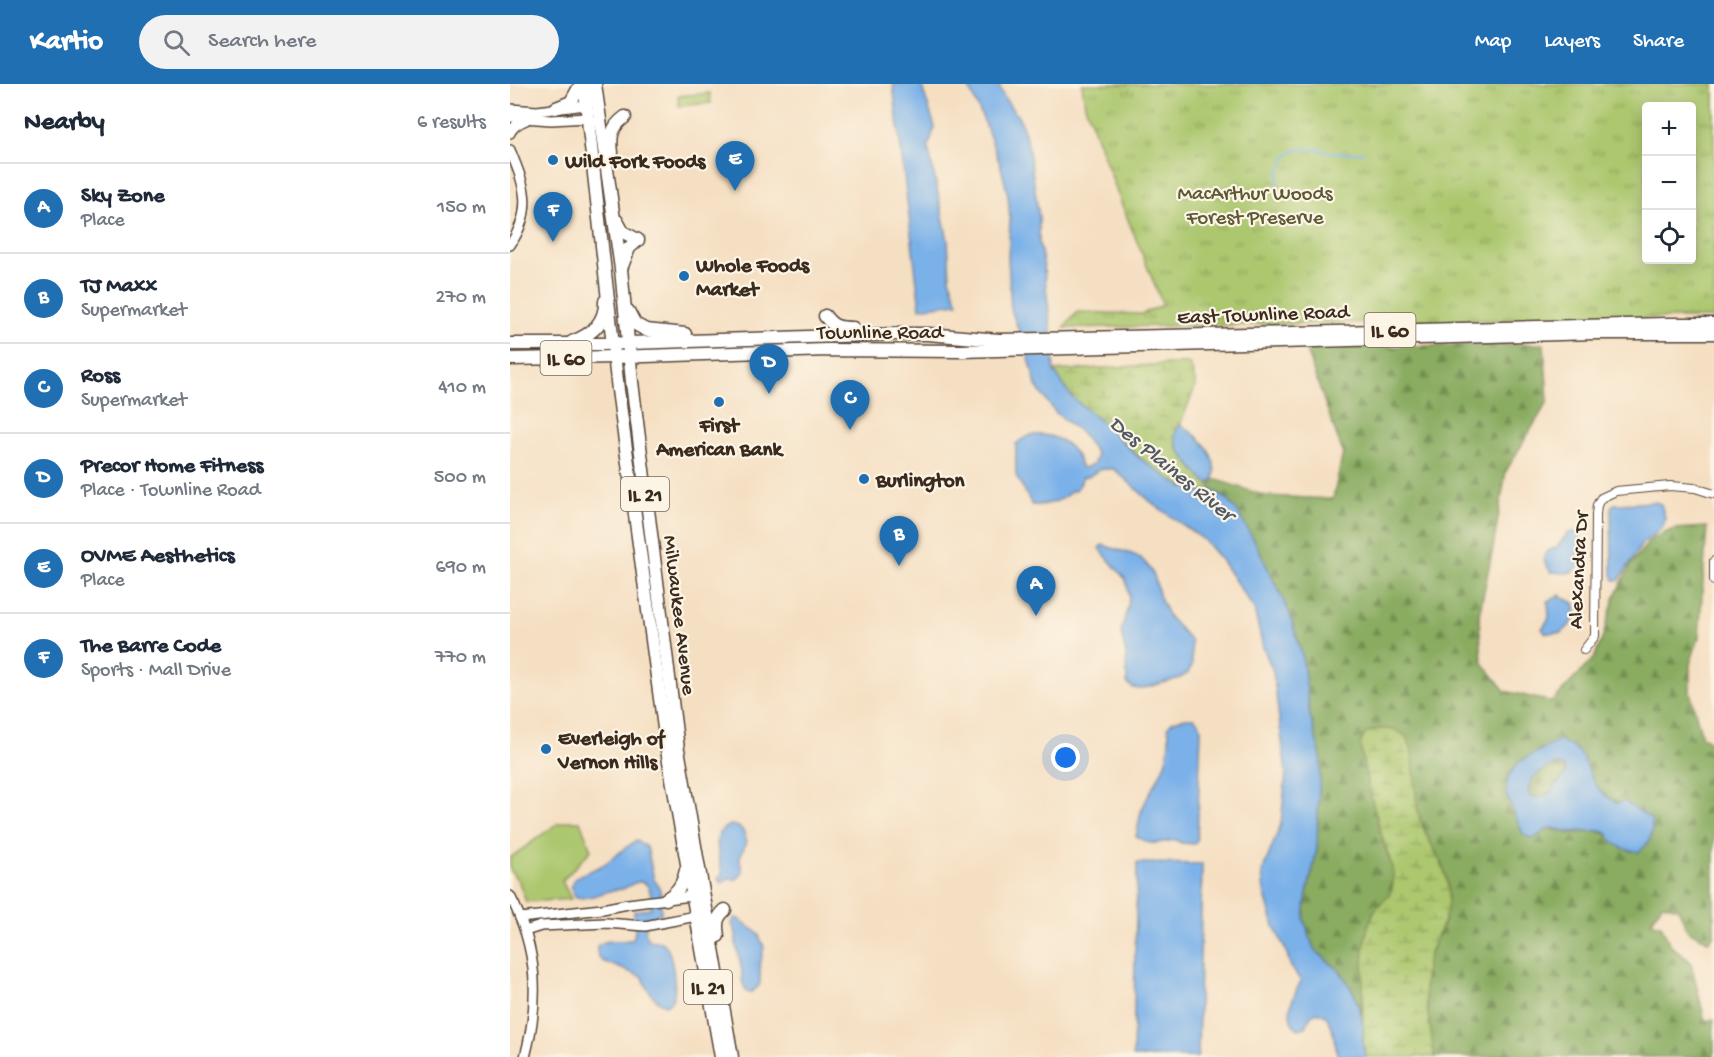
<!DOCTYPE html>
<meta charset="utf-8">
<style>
:root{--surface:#fff;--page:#f2f2f3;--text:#1f2937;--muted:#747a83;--line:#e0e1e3;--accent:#1f6fb2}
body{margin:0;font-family:"Gochi Hand",sans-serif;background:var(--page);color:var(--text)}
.controls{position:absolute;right:18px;top:18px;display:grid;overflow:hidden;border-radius:6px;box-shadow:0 3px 15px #0003}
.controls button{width:54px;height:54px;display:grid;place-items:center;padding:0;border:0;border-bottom:2px solid var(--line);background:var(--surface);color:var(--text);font:30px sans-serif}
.you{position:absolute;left:556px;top:674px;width:21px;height:21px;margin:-15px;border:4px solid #fff;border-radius:50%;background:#1a73e8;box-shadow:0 0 0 9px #1a73e833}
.badge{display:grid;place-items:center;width:39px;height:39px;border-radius:50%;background:var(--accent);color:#fff;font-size:20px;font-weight:700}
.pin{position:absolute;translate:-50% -50px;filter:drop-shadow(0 2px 3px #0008)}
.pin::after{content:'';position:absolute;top:32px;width:21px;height:18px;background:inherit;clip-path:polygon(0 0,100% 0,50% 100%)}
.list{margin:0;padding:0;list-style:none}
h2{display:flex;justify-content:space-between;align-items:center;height:78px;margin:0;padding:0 24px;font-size:26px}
h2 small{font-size:20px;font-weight:400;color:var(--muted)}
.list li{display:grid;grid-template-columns:39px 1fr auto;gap:18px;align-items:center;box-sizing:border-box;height:90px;padding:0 24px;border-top:2px solid var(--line)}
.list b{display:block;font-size:22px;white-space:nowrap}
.list p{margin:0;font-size:20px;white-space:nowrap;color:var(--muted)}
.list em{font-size:20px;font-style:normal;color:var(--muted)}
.icon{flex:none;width:33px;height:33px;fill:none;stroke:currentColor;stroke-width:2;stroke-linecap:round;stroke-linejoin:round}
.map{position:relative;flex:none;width:1204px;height:973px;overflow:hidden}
header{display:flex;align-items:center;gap:36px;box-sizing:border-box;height:84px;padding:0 30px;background:var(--accent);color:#fff}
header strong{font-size:28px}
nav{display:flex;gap:33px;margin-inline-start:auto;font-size:21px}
.search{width:420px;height:54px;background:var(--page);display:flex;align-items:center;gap:15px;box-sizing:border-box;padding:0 21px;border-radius:33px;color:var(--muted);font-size:22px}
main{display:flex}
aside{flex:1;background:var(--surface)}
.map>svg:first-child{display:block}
</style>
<header>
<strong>Kartio</strong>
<div class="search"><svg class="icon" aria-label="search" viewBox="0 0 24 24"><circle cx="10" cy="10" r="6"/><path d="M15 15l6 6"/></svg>Search here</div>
<nav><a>Map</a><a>Layers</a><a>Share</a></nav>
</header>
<main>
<aside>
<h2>Nearby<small>6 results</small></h2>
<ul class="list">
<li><span class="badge">A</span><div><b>Sky Zone</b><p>Place</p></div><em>150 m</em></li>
<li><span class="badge">B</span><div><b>TJ Maxx</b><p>Supermarket</p></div><em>270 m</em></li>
<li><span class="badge">C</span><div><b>Ross</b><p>Supermarket</p></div><em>410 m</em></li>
<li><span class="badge">D</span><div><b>Precor Home Fitness</b><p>Place · Townline Road</p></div><em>500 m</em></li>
<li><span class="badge">E</span><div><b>OVME Aesthetics</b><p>Place</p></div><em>690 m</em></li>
<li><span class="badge">F</span><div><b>The Barre Code</b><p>Sports · Mall Drive</p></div><em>770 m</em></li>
</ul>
</aside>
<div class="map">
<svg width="1204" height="973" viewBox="0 0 1204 973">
<defs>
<pattern id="forest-firs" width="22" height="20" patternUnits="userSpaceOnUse" patternTransform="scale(1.5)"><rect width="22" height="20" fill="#89ac61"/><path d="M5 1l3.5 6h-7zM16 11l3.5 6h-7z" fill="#718c4f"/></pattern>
<pattern id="wetland-marsh" width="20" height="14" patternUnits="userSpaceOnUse" patternTransform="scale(1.5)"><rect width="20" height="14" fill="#acc76e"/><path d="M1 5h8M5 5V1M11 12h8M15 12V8" fill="none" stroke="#8da25a"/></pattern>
<pattern id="park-tufts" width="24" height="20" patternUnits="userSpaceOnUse" patternTransform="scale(1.5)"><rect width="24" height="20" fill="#acc76e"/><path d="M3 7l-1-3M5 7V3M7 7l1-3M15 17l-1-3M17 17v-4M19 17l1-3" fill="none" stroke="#8da25a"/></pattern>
</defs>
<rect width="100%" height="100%" fill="#fcf5e5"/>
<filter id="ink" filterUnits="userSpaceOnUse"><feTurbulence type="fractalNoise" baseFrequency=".0167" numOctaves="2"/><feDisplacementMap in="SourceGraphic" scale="12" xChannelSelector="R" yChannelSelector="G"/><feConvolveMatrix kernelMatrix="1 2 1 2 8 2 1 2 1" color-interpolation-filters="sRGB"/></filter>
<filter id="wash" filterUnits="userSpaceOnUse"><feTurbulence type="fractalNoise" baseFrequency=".008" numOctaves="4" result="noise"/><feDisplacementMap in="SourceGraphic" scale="24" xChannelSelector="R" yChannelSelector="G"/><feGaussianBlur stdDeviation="1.35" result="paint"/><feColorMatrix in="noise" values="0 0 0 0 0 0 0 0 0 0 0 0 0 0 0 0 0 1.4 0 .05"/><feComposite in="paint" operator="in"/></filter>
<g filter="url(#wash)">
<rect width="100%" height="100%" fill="#f5dfc2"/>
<polygon fill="#acc76e" stroke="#747846" stroke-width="1.5" points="58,737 70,737 81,766 52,797 61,815 16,818 9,798 0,786 0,774 47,740"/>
<g fill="url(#forest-firs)" stroke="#626b40" stroke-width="1.5" fill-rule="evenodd">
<path d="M1034,260L1038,317L996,387L983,464L969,531L972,578L995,607L1042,618L1084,574L1092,555L1105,512L1121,480L1142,454L1164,445L1197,443L1189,553L1180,580V608L1192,653L1204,660V852L1198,857L1178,847L1168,824L1152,820L1141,838L1151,841L1160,861L1181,878L1195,937L1204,935V973H924L915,908V897L917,876L935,836L933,781L919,756L909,732L905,712L903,674L897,655L893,650L872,755L883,784V804L878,815L863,829L851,930L844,909L831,888L804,865L794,836L796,814L807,765L808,724L811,673L800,632L792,571L779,528L717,415L702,406L699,399L704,395L756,412L823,415L833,369L795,264ZM1049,656L1053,657L1054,660L1062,661L1080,689L1086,703L1099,714L1141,736L1140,740L1103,757C1093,741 1074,749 1059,749C1049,748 1045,743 1035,745L1005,730L996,710L1009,678Z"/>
<path d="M1046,680L1054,683L1056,688C1047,706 1039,712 1019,713C1019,709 1018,706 1019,702C1021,690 1036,684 1046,680Z"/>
</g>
<g fill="url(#wetland-marsh)" stroke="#747846" stroke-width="1.5">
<path d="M676,279L681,282L686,301L670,341C654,357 683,383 693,396L699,399L702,406C666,414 620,364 595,341C584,331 569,322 560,311C554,303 549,295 544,287Z"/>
<path d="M866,645C876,645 888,644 896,653C906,666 904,709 908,728C914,756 935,775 938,804C941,837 924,850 917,878C910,910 922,941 924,973H856C851,957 852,935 853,918C854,889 850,860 862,832C867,818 882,816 883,798C884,782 877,768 872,753C863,722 855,691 850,659L856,649Z"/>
</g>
<g fill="url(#park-tufts)" stroke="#747846" stroke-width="1.5" fill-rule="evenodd">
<path d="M572,0H1204V234H1085L554,244L567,228L632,230L653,221L610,116L575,21ZM1136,22H1182V176H1136Z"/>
<polygon points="200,9 201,19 169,22 168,12"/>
</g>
<g fill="#7ab1e9" stroke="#5a6e84" stroke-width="1.5" fill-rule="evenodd">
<polygon points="383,0 411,0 425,43 418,63 438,156 440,196 448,219 410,224"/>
<path d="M457,0H488L495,15L511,37L518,60L529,133V159L533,177L541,245L544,287L561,312L594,340L628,373L672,403L691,408L702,406L717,415L727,427L746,460L779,528L792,571L800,632L811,673L808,724L807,765L796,814L794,836L804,865L831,888L844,909L851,930L853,943V963L856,973H828L822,944L816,932L807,928L801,931L796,943L788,945C772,934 784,911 791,897L781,883L776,867L764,842L754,808L752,788L771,740L776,689L763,587L753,563L744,525L712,477L694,456L642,419L604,385H590L579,392L572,393L571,399L565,407H561C550,419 537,421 522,421L506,391V360C511,356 517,351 523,351C545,349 566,361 571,383L575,384L584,380L587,370L572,350L545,328L526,302L521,281L501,225L498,174L500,137L498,111L491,83L475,39Z"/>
<path d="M670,341C689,351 709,371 704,395L699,399L693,396C683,383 654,357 670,341Z"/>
<polygon points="1145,418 1151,420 1155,434 1153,443 1132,460 1110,495 1108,497 1104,496 1102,490 1101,423 1104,420 1108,420"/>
<path d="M1061,448H1066L1071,452C1074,462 1075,484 1061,488C1056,490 1047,488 1041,488L1034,477V473L1037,467L1047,463L1057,450Z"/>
<polygon points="592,461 622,470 631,474 638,482 644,491 650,514 659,533 681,557 682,581 678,589 670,594 631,605 623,604 617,599 616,571 611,547 618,523 619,511 616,496 589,464"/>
<path d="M1049,511L1064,519C1069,531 1061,542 1051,549H1036L1032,545L1039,534L1038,517L1047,513Z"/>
<path d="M675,634H684L690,640L691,646L687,757L684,760L671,759L666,756C648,758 642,764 626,752C628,744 629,735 631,728C644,694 664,683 658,642L663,637Z"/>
<path d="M1049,656L1053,657L1054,660C1075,664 1076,686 1086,701C1091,709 1100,715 1108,720L1114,717L1142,736C1141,739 1142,742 1142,746C1142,755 1136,762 1129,768C1119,767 1111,765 1103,758C1102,757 1099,751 1098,750C1090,744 1070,748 1060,748C1054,749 1048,744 1042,744C1035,744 1031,752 1022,755L1013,750L996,710L998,693L1009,678ZM1046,680L1054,683L1056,688C1052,697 1045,699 1041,709L1033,713H1020C1019,709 1018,706 1019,702C1021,691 1036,684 1046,680Z"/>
<path d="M220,741C235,742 239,753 233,766C232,768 230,773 230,775C230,785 238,788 225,796L217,795L212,799L208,794L212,791C211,772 198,750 220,741Z"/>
<path d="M127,757L137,763L144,796C153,804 151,818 151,830L139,834L135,847L139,856C143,857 149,857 153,859C162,864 166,901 164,911C163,916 160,919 155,921C144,917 136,904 133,893L92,877C88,873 86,868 87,862C98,853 110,860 123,855L125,848L124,827L141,824C142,813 141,793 125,799C120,800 117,804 112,805C109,806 106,805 103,806C91,809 77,816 66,813C63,809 60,804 62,799C66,789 83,787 91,782C102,776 118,760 127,757Z"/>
<polygon points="627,779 692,780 688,973 623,973"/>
<polygon points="224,834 227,834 248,849 254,863 250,881 250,899 248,903 241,908 236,908 232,897 232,887 226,860 226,849 222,840"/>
</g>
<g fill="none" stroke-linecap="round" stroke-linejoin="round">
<path stroke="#7ab1e9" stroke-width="2" d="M768,101C768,90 770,84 776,74C787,57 812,68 829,69C837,70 845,69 854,68"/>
</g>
</g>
<g filter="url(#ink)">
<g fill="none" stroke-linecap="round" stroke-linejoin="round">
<defs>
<g id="minor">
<polyline points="1204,477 1204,497"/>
<polyline points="1074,566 1085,552 1086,431 1087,421 1091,414 1106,407 1160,402 1185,404 1204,410"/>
</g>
<g id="tertiary">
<polyline points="0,25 27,27 76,21"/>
<polyline points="0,33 41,36 78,34"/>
<path d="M0,49C3,42 8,39 16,36"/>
<path d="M0,66C15,102 24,125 0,161"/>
<path d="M0,812C28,865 30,916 15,973"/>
<polyline points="10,834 92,825 118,820 189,811"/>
<polyline points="15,847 31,842 96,839 135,842 191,831"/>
</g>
<g id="primary">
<polyline points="74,0 108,306 157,666 211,973"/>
<polyline points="85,0 111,185 122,298 168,665 222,973"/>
<polyline points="46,24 61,18 71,0"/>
<path d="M102,69C100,53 101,43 115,33"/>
<polyline points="107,137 113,148 128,156 119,164 112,182"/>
<polyline points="118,227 125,240 136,246 175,250"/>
<path d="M315,232C323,243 329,244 343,244"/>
<path d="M62,258C81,251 96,239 95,217"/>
<polyline points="0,260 91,260 388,250 418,250 489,256 1157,240 1204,240"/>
<polyline points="0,275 105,273 317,266 451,267 1084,249 1204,249"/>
<path d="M156,815C168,808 173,800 176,786"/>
<path d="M208,852C206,840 206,834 215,826"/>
</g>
</defs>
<use href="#minor" stroke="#574537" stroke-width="10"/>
<use href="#tertiary" stroke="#574537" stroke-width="12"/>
<use href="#primary" stroke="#574537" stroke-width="15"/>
<use href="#minor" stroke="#fff" stroke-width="8"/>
<use href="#tertiary" stroke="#fff" stroke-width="9"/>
<use href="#primary" stroke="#fff" stroke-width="12"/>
</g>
</g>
<g fill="#1f6fb2" stroke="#fcf5e5" stroke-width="2">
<circle cx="43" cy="76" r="6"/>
<circle cx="174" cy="192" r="6"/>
<circle cx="209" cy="318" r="6"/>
<circle cx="354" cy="395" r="6"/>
<circle cx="36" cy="665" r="6"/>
</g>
<g text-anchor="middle" stroke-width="4.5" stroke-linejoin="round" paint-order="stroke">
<g fill="#fcf5e5" stroke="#75675a" stroke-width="1.5">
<rect x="854.5" y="229" width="51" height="34" rx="4.5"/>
<rect x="30.5" y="257" width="51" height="34" rx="4.5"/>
<rect x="111" y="393" width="48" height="34" rx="4.5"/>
<rect x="174" y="886" width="48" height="34" rx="4.5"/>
</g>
<g font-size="20" font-weight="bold" fill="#3b2a1e">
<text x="880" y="253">IL 60</text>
<text x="56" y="281">IL 60</text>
<text x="135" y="417">IL 21</text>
<text x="198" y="910">IL 21</text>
</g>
<g font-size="21" font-weight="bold" fill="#3b2a1e" stroke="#fcf5e5" text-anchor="start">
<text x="55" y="83">Wild Fork Foods</text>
<text x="186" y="187">Whole Foods<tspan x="186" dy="24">Market</tspan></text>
<text x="209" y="347" text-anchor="middle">First<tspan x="209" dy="24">American Bank</tspan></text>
<text x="366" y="402">Burlington</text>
<text x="48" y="660">Everleigh of<tspan x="48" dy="24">Vernon Hills</tspan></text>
</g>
<g font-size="21" fill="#5d5936" stroke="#fcf5e5">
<text x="745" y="115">MacArthur Woods<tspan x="745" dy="24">Forest Preserve</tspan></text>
</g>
<g font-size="21" fill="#3b2a1e" stroke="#fcf5e5">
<text transform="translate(753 229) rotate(-2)" y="7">East Townline Road</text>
<text x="370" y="254">Townline Road</text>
<text transform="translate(1067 486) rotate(-87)" y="7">Alexandra Dr</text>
<text transform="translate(171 531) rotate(83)" y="7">Milwaukee Avenue</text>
</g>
<g font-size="22" font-style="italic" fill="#515965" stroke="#fcf5e5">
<text transform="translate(663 383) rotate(39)" y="8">Des Plaines River</text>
</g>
</g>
</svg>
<div class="controls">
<button>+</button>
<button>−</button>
<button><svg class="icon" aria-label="locate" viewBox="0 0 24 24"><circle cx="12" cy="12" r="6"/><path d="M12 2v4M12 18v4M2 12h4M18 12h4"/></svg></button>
</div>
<div class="you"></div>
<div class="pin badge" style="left:526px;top:532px">A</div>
<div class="pin badge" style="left:389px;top:482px">B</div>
<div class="pin badge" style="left:340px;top:346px">C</div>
<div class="pin badge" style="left:259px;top:310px">D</div>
<div class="pin badge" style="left:225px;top:107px">E</div>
<div class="pin badge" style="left:43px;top:158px">F</div>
</div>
</main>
